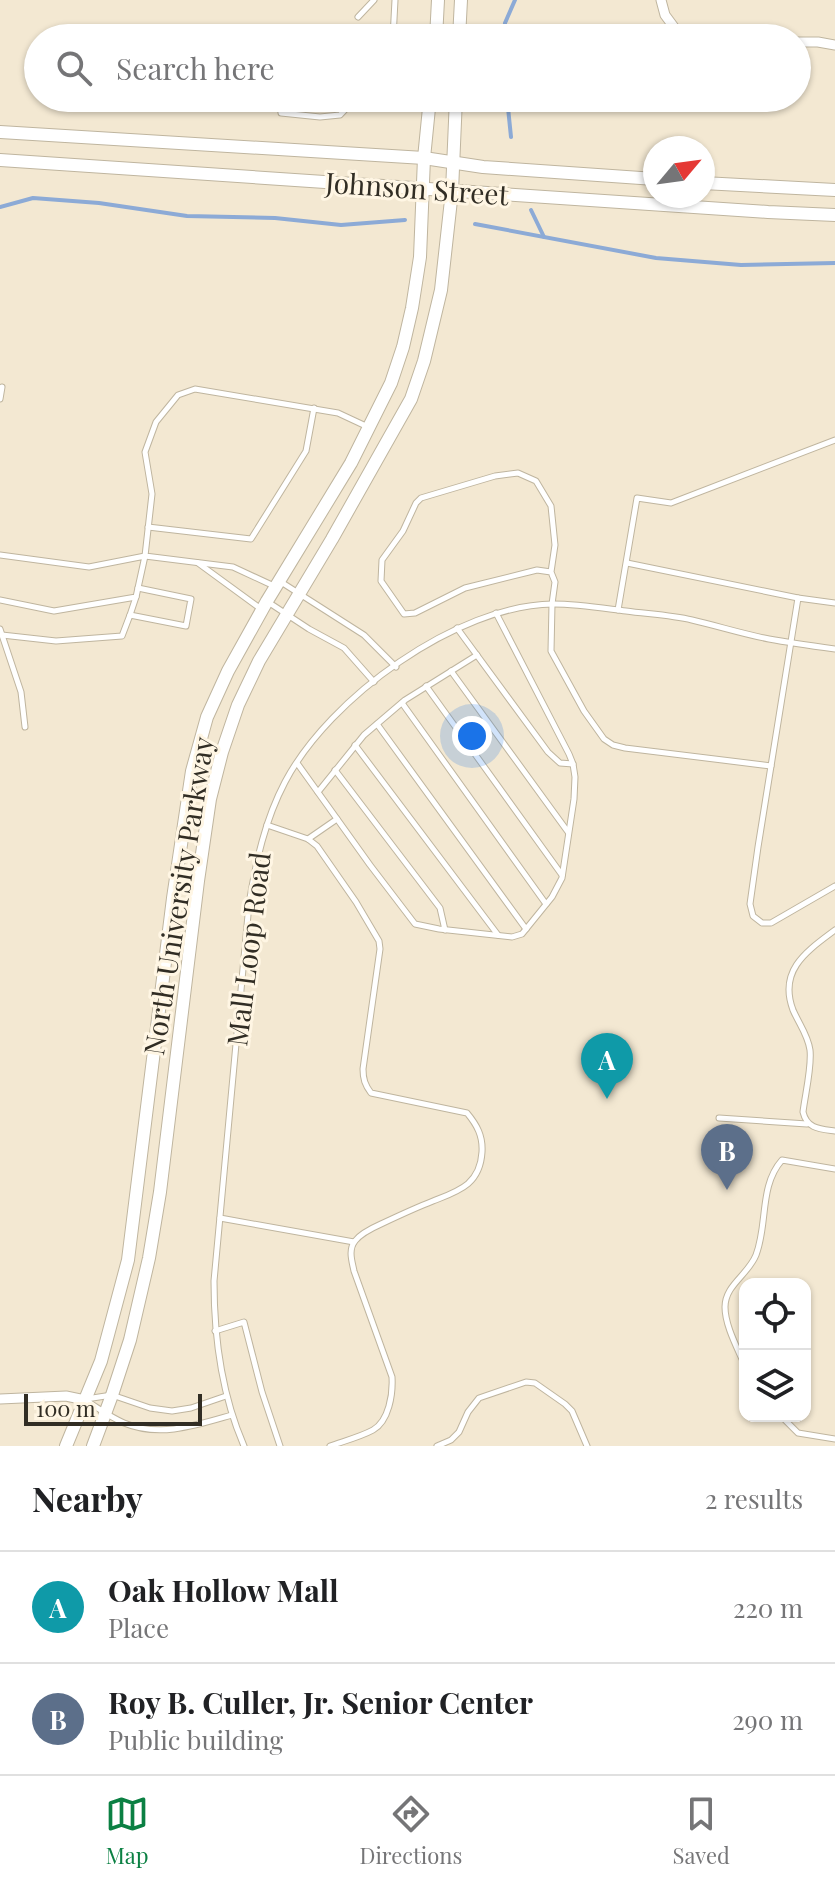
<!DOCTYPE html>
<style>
:root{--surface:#fff;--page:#f2f2f2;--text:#202124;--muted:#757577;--line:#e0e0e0;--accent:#0b8043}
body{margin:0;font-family:"Playfair Display",serif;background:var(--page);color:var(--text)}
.controls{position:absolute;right:24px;bottom:24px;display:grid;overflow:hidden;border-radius:16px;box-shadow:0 2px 6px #0004}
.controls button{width:72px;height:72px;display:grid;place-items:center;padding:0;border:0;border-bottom:2px solid var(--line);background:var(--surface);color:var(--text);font:40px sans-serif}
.compass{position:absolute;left:643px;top:136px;width:72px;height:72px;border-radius:50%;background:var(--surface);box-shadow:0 2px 6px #0004;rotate:61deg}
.scale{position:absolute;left:24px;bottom:20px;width:178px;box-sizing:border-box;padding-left:8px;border:4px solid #312d24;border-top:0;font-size:22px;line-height:28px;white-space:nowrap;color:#312d24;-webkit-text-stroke:6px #fff6e4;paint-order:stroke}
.you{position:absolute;left:472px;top:736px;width:28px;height:28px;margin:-20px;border:6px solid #fff;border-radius:50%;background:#1a73e8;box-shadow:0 0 0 12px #1a73e833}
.badge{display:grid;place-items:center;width:52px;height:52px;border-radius:50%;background:var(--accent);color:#fff;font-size:26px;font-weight:700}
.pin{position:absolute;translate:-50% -66px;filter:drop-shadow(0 2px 4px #0008)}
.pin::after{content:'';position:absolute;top:42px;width:28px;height:24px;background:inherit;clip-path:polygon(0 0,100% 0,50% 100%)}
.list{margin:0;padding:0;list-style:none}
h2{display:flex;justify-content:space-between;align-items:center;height:104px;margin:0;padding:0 32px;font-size:34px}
h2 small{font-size:26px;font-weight:400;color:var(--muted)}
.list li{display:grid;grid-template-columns:52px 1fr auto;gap:24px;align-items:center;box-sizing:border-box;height:112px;padding:0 32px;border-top:2px solid var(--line)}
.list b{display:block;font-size:30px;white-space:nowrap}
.list p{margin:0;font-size:26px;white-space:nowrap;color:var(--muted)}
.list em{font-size:26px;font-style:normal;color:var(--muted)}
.icon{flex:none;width:44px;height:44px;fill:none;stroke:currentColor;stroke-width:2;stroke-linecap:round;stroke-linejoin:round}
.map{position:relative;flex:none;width:835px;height:1446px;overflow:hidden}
.search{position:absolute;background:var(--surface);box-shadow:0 2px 6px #0004;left:24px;right:24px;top:24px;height:88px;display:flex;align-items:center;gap:20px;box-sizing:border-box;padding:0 28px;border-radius:44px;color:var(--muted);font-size:30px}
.sheet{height:328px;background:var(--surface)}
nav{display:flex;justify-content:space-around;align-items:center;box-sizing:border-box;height:112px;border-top:2px solid var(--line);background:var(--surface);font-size:22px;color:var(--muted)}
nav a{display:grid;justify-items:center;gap:4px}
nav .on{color:var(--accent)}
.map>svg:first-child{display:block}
</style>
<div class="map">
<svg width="835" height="1446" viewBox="0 0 835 1446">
<rect width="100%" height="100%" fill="#f3e8d2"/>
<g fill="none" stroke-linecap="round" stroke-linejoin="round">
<g stroke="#8caad6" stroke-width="4">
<polyline points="504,38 505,23 515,0"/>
<polyline points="507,98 511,137"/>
<polyline points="0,207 33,198 99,203 187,216 275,218 341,225 405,220"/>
<polyline points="531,210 544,237"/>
<polyline points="475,224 656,258 741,265 835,263"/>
</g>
<defs>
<g id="lane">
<polyline points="358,17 374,0"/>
<polyline points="338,38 347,28"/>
<polyline points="393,38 395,0"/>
<polyline points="284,98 280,104 281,113 320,117 340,115 356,98"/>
<polyline points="0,399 2,387"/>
<polyline points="148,527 251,539 306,451 314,408"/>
<polyline points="0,555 89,567 145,556 136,597 54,611 0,600"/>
<polyline points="198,563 261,609"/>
<polyline points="627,563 798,598"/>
<polyline points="551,572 555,545 551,506 536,481 518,473 495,476 421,498 416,503 403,531 382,560 381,581 404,614 415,613 465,588 537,570 551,572 555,582 552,604 551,651 584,711 604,739 613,745 625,748 771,766"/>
<polyline points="281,582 364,635 396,667"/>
<polyline points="274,586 233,567 145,556 152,494 145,452 156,422 178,395 195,389 338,413 368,427"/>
<polyline points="268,602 309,629 344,648 374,682"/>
<polyline points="835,603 798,598 758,847 750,904 753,916 762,923 771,923 835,886"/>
<polyline points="618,610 637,498 671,503 835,440"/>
<polyline points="130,615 136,597"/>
<polyline points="457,628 548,752 560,763 573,764"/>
<polyline points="0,629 21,692 25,727"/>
<polyline points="2,635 56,641 122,636 130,615 186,626 191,599 138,588"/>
<polyline points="451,671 568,832"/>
<polyline points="426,686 562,875"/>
<polyline points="402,703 546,904"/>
<polyline points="377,724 526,929"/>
<polyline points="355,745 498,935"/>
<polyline points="297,763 370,865 415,924 439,929 512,937 522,934 552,897 562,878 574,799 575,777 573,764 569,754 496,613"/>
<polyline points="335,770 440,908 445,930"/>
<polyline points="318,792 364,735 405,700 477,655"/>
<path d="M267,825L308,839L317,846L356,902L379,941L380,949L363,1069C363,1079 365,1085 371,1093L467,1113C477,1125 483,1136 482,1152C480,1185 458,1191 433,1201C415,1208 398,1216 381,1224C372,1228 361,1233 355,1241C348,1250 352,1261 354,1271L392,1377C393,1394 389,1421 373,1430C360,1437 344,1441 330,1446"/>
<polyline points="308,839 337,819"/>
<path d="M835,930C807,951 778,970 793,1010C799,1024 808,1035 810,1050C812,1067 805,1095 803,1112C807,1129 820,1129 835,1131"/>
<polyline points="719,1118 807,1124"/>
<polyline points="220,1218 354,1242"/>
<polyline points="215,1331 244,1322 262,1392 280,1446"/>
<path d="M745,1366C738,1349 725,1326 725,1307C725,1285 748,1275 756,1255C768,1224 759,1186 782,1160L835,1169"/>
<polyline points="86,1399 112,1395 150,1408 172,1411 191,1408 226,1396"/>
<path d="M85,1400C98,1408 110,1417 124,1423C160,1438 197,1425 232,1415"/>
<polyline points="781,1416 798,1433 835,1439"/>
<path d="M244,1446C221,1393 214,1338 214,1281L249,904C256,861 265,820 285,782C329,698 457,605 553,604C578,604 602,608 626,611C648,614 671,615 692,620C718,626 743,634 769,639C791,643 813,646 835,649"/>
<polyline points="437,1446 451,1440 459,1432 468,1412 479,1398 526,1382 535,1383 565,1404 572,1411 587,1446"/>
</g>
<g id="street">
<polyline points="661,0 665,15 682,38"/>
<polyline points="797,42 818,42 835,45"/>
<polyline points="0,1399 66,1396 85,1400"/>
</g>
<g id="secondary">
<polyline points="436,38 438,0"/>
<polyline points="459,38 461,0"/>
<polyline points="0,132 424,158 483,167 655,179"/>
<polyline points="0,160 768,212 835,215"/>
<polyline points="703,183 835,190"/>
<polyline points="66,1446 101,1361 128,1260 173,898 192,771 207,717 228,671 267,601 351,463 391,383 403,347 412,308 420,257 424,158 430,98"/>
<polyline points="93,1446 112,1395 130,1340 149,1258 160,1192 198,881 210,799 222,752 238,705 259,661 332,539 411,399 424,361 441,290 452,191 456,98"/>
</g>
</defs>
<use href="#lane" stroke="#bfb59f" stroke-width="7"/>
<use href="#street" stroke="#bfb59f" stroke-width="11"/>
<use href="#secondary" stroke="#bfb59f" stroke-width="14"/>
<use href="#lane" stroke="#fff" stroke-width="5"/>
<use href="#street" stroke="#fff" stroke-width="9"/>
<use href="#secondary" stroke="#fff" stroke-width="12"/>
</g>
<g text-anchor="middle" stroke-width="6" stroke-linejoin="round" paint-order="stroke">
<g font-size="28" fill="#312d24" stroke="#fff6e4">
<text transform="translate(417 189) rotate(4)" y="10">Johnson Street</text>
<text transform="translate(179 896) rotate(-81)" y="10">North University Parkway</text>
<text transform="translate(249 949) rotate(-83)" y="10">Mall Loop Road</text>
</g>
</g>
</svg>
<div class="controls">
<button><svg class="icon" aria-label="locate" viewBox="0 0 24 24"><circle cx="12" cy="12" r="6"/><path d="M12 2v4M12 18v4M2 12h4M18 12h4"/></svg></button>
<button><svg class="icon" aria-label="layers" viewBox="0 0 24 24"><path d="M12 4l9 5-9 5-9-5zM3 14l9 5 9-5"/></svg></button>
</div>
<svg class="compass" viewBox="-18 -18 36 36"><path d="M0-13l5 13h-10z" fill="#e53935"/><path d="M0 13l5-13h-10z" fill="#757577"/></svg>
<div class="scale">100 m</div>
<div class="you"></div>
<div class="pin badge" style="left:607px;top:1099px;background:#0f9aa8">A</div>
<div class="pin badge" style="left:727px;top:1190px;background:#5c6f8a">B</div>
<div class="search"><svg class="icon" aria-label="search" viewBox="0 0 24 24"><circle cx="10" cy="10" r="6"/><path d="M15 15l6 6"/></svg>Search here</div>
</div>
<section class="sheet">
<h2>Nearby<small>2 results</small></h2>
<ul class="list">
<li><span class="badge" style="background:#0f9aa8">A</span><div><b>Oak Hollow Mall</b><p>Place</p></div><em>220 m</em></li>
<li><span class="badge" style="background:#5c6f8a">B</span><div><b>Roy B. Culler, Jr. Senior Center</b><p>Public building</p></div><em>290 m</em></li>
</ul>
</section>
<nav>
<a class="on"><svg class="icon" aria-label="map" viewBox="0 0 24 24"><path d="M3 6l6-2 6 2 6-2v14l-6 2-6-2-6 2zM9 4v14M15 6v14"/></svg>Map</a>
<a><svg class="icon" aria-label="directions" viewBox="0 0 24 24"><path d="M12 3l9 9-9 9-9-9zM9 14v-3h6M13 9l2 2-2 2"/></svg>Directions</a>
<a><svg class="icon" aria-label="saved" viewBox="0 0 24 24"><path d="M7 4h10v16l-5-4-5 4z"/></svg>Saved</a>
</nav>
